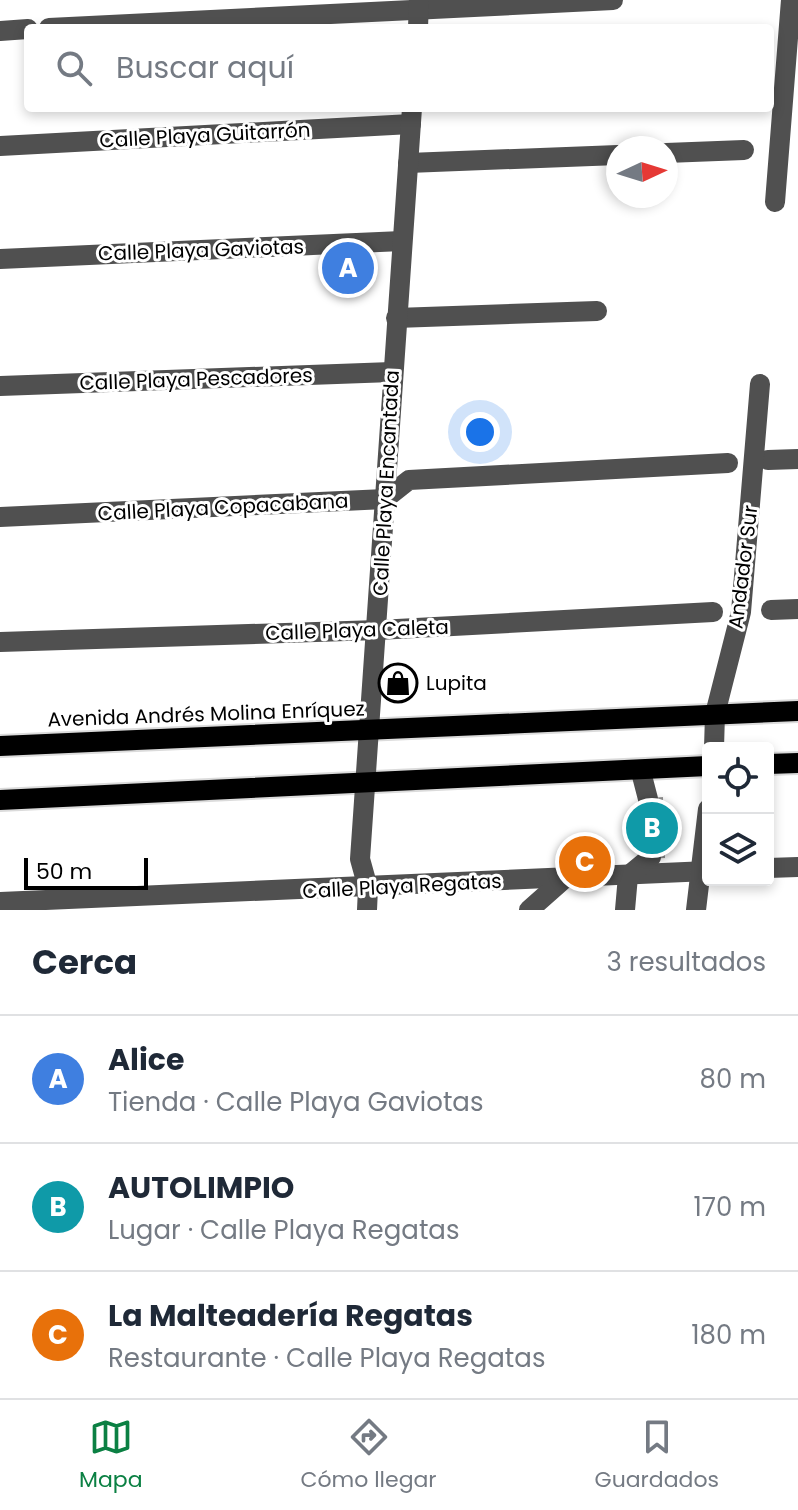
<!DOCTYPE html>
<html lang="es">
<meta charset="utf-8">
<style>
:root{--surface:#fff;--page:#f6f6f7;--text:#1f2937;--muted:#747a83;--line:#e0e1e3;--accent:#0b8043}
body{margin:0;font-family:Poppins,sans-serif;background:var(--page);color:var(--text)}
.controls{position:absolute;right:24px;bottom:24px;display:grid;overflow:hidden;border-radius:8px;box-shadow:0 4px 12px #0003}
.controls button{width:72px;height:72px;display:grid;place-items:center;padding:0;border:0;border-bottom:2px solid var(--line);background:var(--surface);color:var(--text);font:40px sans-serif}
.compass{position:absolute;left:606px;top:136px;width:72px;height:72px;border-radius:50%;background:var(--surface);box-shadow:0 4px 12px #0003;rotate:86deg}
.scale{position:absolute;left:24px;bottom:20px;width:124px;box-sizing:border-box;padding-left:8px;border:4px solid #000;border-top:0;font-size:22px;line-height:28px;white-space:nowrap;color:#000;-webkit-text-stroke:6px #fff;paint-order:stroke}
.you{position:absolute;left:480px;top:432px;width:28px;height:28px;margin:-20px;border:6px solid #fff;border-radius:50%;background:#1a73e8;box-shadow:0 0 0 12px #1a73e833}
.badge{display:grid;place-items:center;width:52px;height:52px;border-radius:50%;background:var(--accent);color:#fff;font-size:26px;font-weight:700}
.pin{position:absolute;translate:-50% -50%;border:4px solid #fff;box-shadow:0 2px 8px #0006}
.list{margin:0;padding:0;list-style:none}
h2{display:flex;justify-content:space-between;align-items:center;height:104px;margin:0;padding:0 32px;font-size:34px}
h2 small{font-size:26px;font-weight:400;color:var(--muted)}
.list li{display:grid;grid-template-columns:52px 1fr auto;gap:24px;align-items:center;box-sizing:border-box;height:128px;padding:0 32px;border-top:2px solid var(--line)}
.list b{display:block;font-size:30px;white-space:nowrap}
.list p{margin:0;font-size:26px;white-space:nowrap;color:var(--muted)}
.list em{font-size:26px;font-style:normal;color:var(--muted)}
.icon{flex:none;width:44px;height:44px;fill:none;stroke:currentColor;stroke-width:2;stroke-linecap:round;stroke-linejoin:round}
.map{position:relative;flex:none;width:798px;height:910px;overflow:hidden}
.search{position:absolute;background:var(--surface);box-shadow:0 4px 12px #0003;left:24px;right:24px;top:24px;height:88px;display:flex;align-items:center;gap:20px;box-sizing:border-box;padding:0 28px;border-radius:8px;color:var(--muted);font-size:30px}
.sheet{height:488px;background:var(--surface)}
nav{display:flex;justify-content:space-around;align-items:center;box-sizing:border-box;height:112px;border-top:2px solid var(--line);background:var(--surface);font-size:22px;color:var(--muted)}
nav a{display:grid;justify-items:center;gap:4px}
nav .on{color:var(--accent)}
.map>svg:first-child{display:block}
</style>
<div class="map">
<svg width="798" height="910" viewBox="0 0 798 910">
<rect width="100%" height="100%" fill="#fff"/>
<polygon fill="#c0c0c0" stroke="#949494" stroke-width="2" points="662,798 664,857 642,858 640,800"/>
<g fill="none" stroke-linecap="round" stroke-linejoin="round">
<defs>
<g id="major">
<polyline points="0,746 798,711"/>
<polyline points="768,764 798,763"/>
<polyline points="0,800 708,766"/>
</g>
</defs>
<use href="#major" stroke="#dbdbdb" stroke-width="24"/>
<g stroke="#505050" stroke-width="20">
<polyline points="49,28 613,0"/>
<polyline points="418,28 419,0"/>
<polyline points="0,31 28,29"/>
<polyline points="0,146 411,124"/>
<polyline points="666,153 744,150"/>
<polyline points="408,163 618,155"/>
<polyline points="775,202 791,0"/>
<polyline points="0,259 402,241"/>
<polyline points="396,318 597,311"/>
<polyline points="0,386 392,372"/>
<polyline points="768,460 798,459"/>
<polyline points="0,517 385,499 409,480 728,463"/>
<polyline points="771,610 798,609"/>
<polyline points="0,642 378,630 713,612"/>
<polyline points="714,748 715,714 741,612 760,384"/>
<polyline points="768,868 798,867"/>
<polyline points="0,902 708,871"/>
<polyline points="367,910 368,888 360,859 412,108"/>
<polyline points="529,910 564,879"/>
<polyline points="625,910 628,876 651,857 648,799 641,772"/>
<polyline points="696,910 708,809"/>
</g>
<use href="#major" stroke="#000" stroke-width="20"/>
</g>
<defs>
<symbol id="shop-ring" viewBox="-11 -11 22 22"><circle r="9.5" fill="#fff" stroke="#000" stroke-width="1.5"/><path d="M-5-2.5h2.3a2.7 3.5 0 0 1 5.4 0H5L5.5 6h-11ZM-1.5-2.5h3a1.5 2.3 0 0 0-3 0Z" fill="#000"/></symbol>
</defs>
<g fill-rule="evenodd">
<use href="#shop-ring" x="376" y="661" width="44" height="44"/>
</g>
<g text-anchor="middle" stroke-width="6" stroke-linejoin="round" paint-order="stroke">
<g font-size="20" fill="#000" stroke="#fff">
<text transform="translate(205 135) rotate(-3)" y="7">Calle Playa Guitarrón</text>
<text transform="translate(201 250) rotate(-2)" y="7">Calle Playa Gaviotas</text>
<text transform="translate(196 379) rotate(-2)" y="7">Calle Playa Pescadores</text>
<text transform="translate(386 483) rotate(-87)" y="7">Calle Playa Encantada</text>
<text transform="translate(223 507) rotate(-3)" y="7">Calle Playa Copacabana</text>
<text transform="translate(743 567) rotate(-83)" y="7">Andador Sur</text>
<text transform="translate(357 630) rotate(-2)" y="7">Calle Playa Caleta</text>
<text transform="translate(206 714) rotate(-2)" y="7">Avenida Andrés Molina Enríquez</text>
<text transform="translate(402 886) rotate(-3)" y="7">Calle Playa Regatas</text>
</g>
<g font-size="20" fill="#000" stroke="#fff" text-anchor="start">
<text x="426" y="690">Lupita</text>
</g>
</g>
</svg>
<div class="controls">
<button><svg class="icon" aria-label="locate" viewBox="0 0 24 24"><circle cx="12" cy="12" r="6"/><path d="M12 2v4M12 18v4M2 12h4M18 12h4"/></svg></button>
<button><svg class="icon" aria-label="layers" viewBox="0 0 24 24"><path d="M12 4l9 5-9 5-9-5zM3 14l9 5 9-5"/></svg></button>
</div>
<svg class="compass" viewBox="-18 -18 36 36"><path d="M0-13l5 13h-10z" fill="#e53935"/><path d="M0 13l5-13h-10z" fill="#747a83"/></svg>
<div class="scale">50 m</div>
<div class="you"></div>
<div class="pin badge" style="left:348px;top:268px;background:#3f7fe0">A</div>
<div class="pin badge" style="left:652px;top:828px;background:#0f9aa8">B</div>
<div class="pin badge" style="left:585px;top:862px;background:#e8710a">C</div>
<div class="search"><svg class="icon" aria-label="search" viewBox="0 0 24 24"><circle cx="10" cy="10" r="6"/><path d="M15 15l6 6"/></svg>Buscar aquí</div>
</div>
<section class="sheet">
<h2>Cerca<small>3 resultados</small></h2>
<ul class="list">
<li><span class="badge" style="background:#3f7fe0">A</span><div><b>Alice</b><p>Tienda · Calle Playa Gaviotas</p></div><em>80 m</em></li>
<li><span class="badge" style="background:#0f9aa8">B</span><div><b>AUTOLIMPIO</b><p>Lugar · Calle Playa Regatas</p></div><em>170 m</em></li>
<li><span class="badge" style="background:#e8710a">C</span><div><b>La Malteadería Regatas</b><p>Restaurante · Calle Playa Regatas</p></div><em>180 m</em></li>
</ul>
</section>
<nav>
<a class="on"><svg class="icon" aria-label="map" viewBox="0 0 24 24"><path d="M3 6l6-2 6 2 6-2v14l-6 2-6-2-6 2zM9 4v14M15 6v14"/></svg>Mapa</a>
<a><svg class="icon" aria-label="directions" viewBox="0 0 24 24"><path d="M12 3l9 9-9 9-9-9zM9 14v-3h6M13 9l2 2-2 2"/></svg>Cómo llegar</a>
<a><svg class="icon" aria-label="saved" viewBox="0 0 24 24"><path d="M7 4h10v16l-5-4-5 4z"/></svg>Guardados</a>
</nav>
